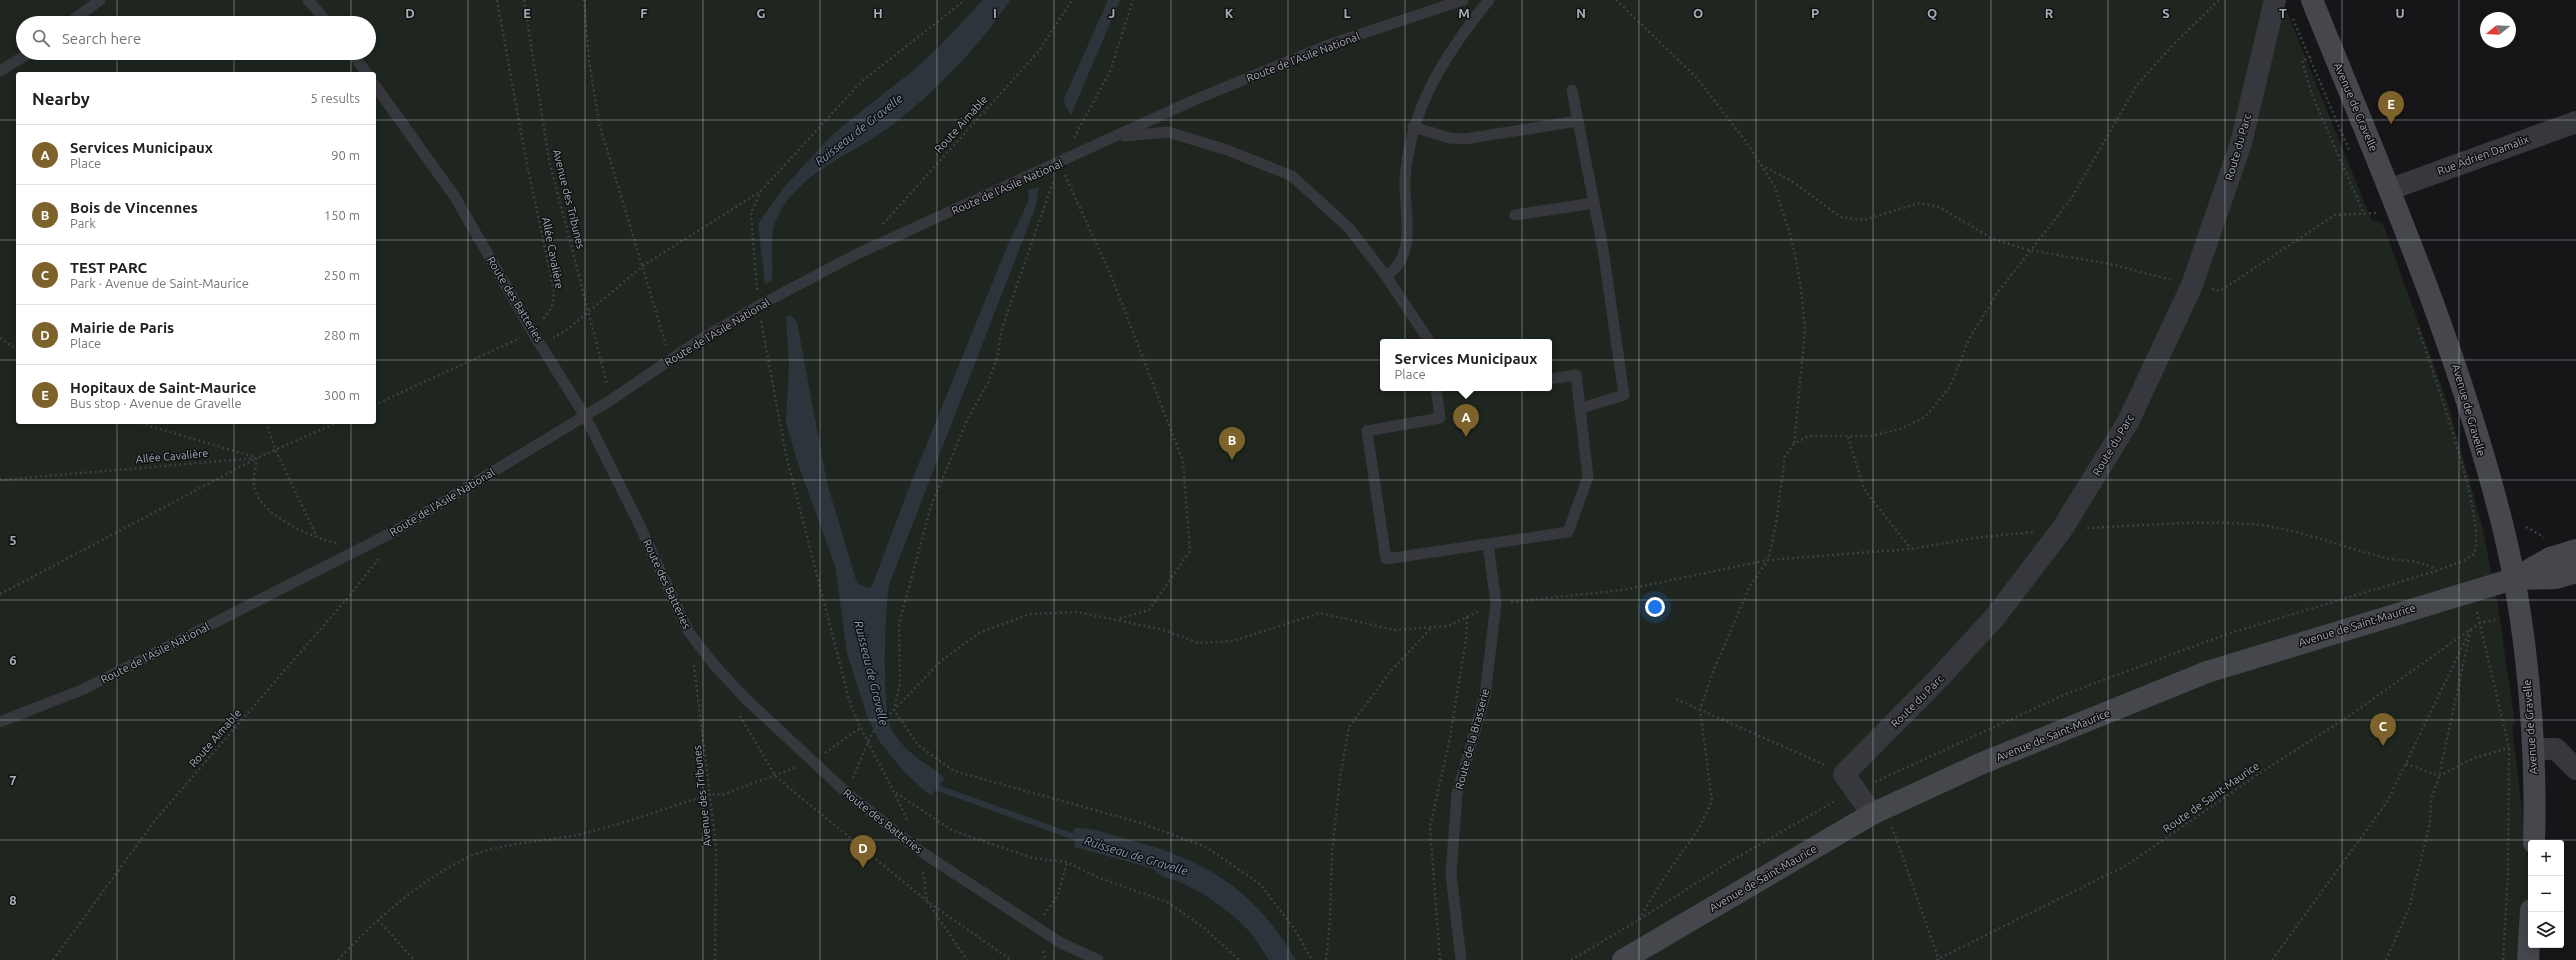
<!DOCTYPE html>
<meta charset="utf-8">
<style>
:root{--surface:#fff;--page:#f6f6f6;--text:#202124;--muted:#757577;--line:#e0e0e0;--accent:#7e622b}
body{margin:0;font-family:Ubuntu,sans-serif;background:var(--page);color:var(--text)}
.controls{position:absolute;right:12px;bottom:12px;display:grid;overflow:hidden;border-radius:4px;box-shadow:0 2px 10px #0003}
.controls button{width:36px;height:36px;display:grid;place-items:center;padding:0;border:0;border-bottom:1px solid var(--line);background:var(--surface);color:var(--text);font:20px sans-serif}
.compass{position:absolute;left:2480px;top:12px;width:36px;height:36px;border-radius:50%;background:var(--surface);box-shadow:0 2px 10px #0003;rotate:252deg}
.you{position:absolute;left:1655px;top:607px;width:14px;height:14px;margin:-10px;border:3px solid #fff;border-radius:50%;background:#1a73e8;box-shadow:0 0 0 6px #1a73e833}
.badge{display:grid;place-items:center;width:26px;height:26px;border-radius:50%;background:var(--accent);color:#fff;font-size:13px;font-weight:700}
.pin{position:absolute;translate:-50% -33px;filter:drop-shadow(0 1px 2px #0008)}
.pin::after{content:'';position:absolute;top:21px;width:14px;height:12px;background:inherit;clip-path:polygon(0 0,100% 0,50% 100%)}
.popup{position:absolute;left:1380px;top:339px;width:172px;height:52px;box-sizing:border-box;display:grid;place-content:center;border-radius:4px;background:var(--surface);filter:drop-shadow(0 1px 3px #0005);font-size:13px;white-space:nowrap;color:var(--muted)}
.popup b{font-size:15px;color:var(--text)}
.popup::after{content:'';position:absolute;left:50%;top:100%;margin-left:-8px;border:8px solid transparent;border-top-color:var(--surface)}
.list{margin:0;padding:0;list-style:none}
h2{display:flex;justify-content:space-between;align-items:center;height:52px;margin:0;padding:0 16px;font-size:17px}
h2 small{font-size:13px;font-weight:400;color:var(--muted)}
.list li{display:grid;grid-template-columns:26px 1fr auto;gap:12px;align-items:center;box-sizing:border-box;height:60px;padding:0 16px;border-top:1px solid var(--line)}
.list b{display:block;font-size:15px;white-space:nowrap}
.list p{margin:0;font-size:13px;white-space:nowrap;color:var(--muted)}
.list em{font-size:13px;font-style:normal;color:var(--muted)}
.icon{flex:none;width:22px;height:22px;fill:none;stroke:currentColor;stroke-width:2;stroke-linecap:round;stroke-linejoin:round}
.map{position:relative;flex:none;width:2576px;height:960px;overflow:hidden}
.search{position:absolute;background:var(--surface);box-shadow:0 2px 10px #0003;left:16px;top:16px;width:360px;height:44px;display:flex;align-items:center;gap:10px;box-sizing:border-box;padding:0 14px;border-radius:22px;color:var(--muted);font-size:15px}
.panel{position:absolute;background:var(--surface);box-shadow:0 2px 10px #0003;left:16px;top:72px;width:360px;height:352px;border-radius:4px}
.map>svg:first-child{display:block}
</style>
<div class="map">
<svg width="2576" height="960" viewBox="0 0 2576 960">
<rect width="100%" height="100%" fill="#161618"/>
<path fill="#1e261f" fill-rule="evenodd" d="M0,0H2282L2372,221L2382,222L2448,404L2482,526L2498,606L2515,724L2512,725L2531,887V945H2538L2540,960H0ZM23,23H369V53H23ZM18,74H374V422H18ZM1383,342H1549V388H1383Z"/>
<g fill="#2c353c">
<path d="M983,0H1010C979,47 939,88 895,123C854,155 799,170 777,218C768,237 774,260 772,281L765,284L758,224L784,187L833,134L911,72L936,50Z"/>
<polygon points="1108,0 1120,0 1071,115 1063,101"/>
<path d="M1039,187L1036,206L889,585C885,609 881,713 892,731C907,754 925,762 945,778L931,796L906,774L879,741L867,716L847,653L835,566L797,461L786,423L789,365L786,317L791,315L797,322L827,483L857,583L867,588L872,586L910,485L1009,242L1029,200L1028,190Z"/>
<path d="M1076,828C1092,827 1111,835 1126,839C1205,859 1254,889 1296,960H1269L1251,933L1235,917L1207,896L1180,882L1164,877L1151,868L1075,847L1073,831Z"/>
</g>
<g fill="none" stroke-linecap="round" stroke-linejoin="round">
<polyline stroke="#2c353c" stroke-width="6" points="932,783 938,788 1080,839"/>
<g stroke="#3d3f44" stroke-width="2.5" stroke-dasharray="2 3" stroke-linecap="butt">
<polyline points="497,0 525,154 554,291 552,307 543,319"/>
<polyline points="524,0 549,160 607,384"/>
<polyline points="584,0 589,60 599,123 666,345"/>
<polyline points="1616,0 1697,78 1747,143 1775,187 1792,241 1801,287 1805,331 1794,444"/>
<polyline points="2293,19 2349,150"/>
<polyline points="2311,57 2302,61 2312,95 2364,214"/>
<polyline points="1074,138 1111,69 1133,0"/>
<polyline points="1761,165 1790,180 1841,217 1864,220 1919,203 1939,207 1993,239 2029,250 2110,264 2172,280"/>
<polyline points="1065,175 1112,278 1183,461 1190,551 1149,610 1117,619"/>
<polyline points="1053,182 1008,311 1001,333 997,358 988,383 968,418 931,506 899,624 900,683 894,710 918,745 954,771 1138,822 1206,847 1260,884 1294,928 1312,960"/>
<polyline points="883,224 1038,52 1072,0"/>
<polyline points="2212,289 2220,291 2335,215 2378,213"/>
<polyline points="757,290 751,213 761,191"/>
<path d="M761,321L786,455L850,703C866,743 890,780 907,820"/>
<polyline points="0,338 18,350"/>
<polyline points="553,338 568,329 644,265 761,191 861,82 965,0"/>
<polyline points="374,405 520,338"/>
<polyline points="136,422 255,457"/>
<polyline points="266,422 276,451 317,537"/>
<polyline points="1848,437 1864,489 1911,549"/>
<path d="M257,458C256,466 253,476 254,485C257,514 312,538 337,543"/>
<polyline points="0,480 257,458 338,422"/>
<polyline points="2526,527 2544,537"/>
<path d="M2087,528C2141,526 2194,520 2248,524C2295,527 2341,547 2386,558C2399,561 2426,560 2436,571"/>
<polyline points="0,594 255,459"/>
<polyline points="1511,602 1623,590 1768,560 1911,549 1974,538 2034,532"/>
<polyline points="2477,612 2509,748 2508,873 2503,960"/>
<polyline points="694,665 716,847 715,960"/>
<polyline points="1676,699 1825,765"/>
<polyline points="740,716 776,777 927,901 1011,960"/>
<polyline points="825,753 860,728"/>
<polyline points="2406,764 2439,776 2474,758 2509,748"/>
<polyline points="853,778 872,733 942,660 981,632 1030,614 1077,612 1160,629 1199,643 1233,641 1320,613 1395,630 1448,626 1479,611"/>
<path d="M1875,782L2066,694L2227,634L2436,571L2463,561L2474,554C2488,521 2431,368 2418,328"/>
<polyline points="896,793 953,831 1033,858 1067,862 1097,877 1167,902 1204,928 1239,960"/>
<polyline points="1892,827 1939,960"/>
<polyline points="923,872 927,901 967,960"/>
<polyline points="1044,915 1058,895 1067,862"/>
<polyline points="1639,919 1668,872 1698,830 1712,801 1700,709 1714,669 1750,586 1768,560 1776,524 1785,456 1794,444 1809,436 1872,436 1900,429 1925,417 1950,387 1969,339 1998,292 2071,199 2137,85 2173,45 2219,0"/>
<polyline points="378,920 414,960"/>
<polyline points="1043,951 1045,960"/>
<polyline points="53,960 156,819 350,595 380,557"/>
<path d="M338,960C374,921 422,878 471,856C503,843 538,842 572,836C619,826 665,808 711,794L722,795L797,767"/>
<polyline points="1326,960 1330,921 1332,853 1340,777 1349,727 1390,672 1432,627"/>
<polyline points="1440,960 1430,827 1450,738 1466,639 1467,617"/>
<polyline points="1571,960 1637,921 1731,861 1837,800"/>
<polyline points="1936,960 2127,865 2263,771 2349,716 2471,629 2480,623 2495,620"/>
<polyline points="2272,960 2387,802 2471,629"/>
<polyline points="2386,960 2409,908 2430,823 2431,800 2439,776 2470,633"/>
</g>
<g stroke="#37383d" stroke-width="11">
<polyline points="308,0 328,23"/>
<polyline points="69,23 100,0"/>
<polyline points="352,53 367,74"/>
<polyline points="0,71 29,53"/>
<polyline points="374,84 455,197 533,333 585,416 638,522 688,631 715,666 747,700 847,793 920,851 1061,943 1098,960"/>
<polyline points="1572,90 1603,249 1624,395 1581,408"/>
<polyline points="1413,127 1450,138 1465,139 1578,121"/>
<polyline points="1125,136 1168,132 1227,150 1292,176 1349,228 1386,276 1430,342"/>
<polyline points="1515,215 1594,203"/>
<path d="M1386,276C1418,256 1404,212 1405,181C1409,110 1445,54 1489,0"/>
<polyline points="1436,388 1440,418 1367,431 1386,559 1568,532 1588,477 1576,375 1549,379"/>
<polyline points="0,722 84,689 395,531 611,400 698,341 758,306 857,254 1192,101 1328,45 1463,0"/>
<polyline points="1461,960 1451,874 1457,794 1485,696 1496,603 1488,544"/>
</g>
<g stroke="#37383d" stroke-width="22">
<polyline points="2391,189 2576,122"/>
<polyline points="2534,749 2556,749 2576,769"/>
<polyline points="1872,814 1844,774 1937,680 1995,617 2062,529 2128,422 2192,285 2241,143 2275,0"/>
</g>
<g stroke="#45474d" stroke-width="22">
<path d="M2312,0C2383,175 2457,343 2503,527C2527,625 2537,743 2534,843"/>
<polyline points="2514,579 2556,578 2576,572"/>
<polyline points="1623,960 1872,814 1980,764 2207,672 2513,579 2550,558 2576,550"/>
<polyline points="2528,960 2531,910"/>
</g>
</g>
<path fill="none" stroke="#a8adb8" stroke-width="1" stroke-opacity="0.55" d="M117,0V23M234,0V23M351,0V23M468,0V960M585,0V960M703,0V960M820,0V960M937,0V960M1054,0V960M1171,0V960M1288,0V960M1405,0V960M1522,0V960M1639,0V960M1756,0V960M1873,0V960M1991,0V960M2108,0V960M2225,0V960M2342,0V960M2459,0V960M117,53V74M234,53V74M351,53V74M0,120H18M374,120H2576M0,240H18M374,240H2576M0,360H18M374,360H2576M117,422V960M234,422V960M351,422V960M0,480H2576M0,600H2576M0,720H2576M0,840H2576"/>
<g text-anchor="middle" stroke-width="3" stroke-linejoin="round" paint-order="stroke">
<g font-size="11" fill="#a8adb8" stroke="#111113">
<text transform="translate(1303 57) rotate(-21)" y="4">Route de l'Asile National</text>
<text transform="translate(2356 107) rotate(67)" y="4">Avenue de Gravelle</text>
<text transform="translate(961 124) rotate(-48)" y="4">Route Aimable</text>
<text transform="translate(2238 147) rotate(-74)" y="4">Route du Parc</text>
<text transform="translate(2483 155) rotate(-20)" y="4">Rue Adrien Damalix</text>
<text transform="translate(1007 187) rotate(-24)" y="4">Route de l'Asile National</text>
<text transform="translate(569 199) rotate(76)" y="4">Avenue des Tribunes</text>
<text transform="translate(553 253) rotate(79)" y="4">Allée Cavalière</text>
<text transform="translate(515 299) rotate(59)" y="4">Route des Batteries</text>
<text transform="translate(717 332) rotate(-31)" y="4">Route de l'Asile National</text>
<text transform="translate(2469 410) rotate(74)" y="4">Avenue de Gravelle</text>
<text transform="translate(2113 445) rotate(-59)" y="4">Route du Parc</text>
<text transform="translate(172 456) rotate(-5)" y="4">Allée Cavalière</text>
<text transform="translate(442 502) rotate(-31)" y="4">Route de l'Asile National</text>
<text transform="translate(667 584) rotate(65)" y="4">Route des Batteries</text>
<text transform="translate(2357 625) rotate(-17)" y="4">Avenue de Saint-Maurice</text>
<text transform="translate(155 653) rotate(-27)" y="4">Route de l'Asile National</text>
<text transform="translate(1917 701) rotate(-45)" y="4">Route du Parc</text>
<text transform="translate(2530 727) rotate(-94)" y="4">Avenue de Gravelle</text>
<text transform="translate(2053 735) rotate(-22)" y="4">Avenue de Saint-Maurice</text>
<text transform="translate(215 738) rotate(-49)" y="4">Route Aimable</text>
<text transform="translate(1472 739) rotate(-75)" y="4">Route de la Brasserie</text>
<text transform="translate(702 796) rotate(-96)" y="4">Avenue des Tribunes</text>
<text transform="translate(2211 797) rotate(-35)" y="4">Route de Saint-Maurice</text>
<text transform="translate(883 821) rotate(38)" y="4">Route des Batteries</text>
<text transform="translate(1763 878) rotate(-30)" y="4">Avenue de Saint-Maurice</text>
</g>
<g font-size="12" font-style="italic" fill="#7f9bb3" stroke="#111113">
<text transform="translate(859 130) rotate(-38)" y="4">Ruisseau de Gravelle</text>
<text transform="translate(871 673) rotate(76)" y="4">Ruisseau de Gravelle</text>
<text transform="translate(1136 856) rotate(17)" y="4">Ruisseau de Gravelle</text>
</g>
</g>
<g font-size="13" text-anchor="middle" font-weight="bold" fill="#a8adb8" stroke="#111113" stroke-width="3" stroke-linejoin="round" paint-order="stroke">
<text x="410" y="18">D</text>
<text x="527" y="18">E</text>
<text x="644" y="18">F</text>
<text x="761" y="18">G</text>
<text x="878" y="18">H</text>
<text x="995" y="18">I</text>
<text x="1112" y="18">J</text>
<text x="1229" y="18">K</text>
<text x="1347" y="18">L</text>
<text x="1464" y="18">M</text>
<text x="1581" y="18">N</text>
<text x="1698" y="18">O</text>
<text x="1815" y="18">P</text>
<text x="1932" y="18">Q</text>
<text x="2049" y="18">R</text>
<text x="2166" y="18">S</text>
<text x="2283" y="18">T</text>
<text x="2400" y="18">U</text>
<text x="13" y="545">5</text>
<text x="13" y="665">6</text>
<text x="13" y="785">7</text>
<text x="13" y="905">8</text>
</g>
</svg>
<div class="controls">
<button>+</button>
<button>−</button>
<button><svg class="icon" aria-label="layers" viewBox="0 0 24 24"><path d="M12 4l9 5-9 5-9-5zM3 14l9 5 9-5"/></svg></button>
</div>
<svg class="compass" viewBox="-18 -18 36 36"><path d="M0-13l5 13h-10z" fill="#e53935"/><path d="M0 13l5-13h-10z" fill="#757577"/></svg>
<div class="you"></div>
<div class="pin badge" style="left:1466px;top:437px">A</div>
<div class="popup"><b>Services Municipaux</b>Place</div>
<div class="pin badge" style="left:1232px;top:460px">B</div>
<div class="pin badge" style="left:2383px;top:746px">C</div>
<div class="pin badge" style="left:863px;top:868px">D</div>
<div class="pin badge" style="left:2391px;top:124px">E</div>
<div class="search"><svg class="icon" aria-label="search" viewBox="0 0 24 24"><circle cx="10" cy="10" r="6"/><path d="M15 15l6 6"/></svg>Search here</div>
<section class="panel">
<h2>Nearby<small>5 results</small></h2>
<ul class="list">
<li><span class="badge">A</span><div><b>Services Municipaux</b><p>Place</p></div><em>90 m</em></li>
<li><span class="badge">B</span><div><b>Bois de Vincennes</b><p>Park</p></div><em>150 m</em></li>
<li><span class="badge">C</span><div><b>TEST PARC</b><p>Park · Avenue de Saint-Maurice</p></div><em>250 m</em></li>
<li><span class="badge">D</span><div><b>Mairie de Paris</b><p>Place</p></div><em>280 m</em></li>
<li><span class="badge">E</span><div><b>Hopitaux de Saint-Maurice</b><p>Bus stop · Avenue de Gravelle</p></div><em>300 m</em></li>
</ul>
</section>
</div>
